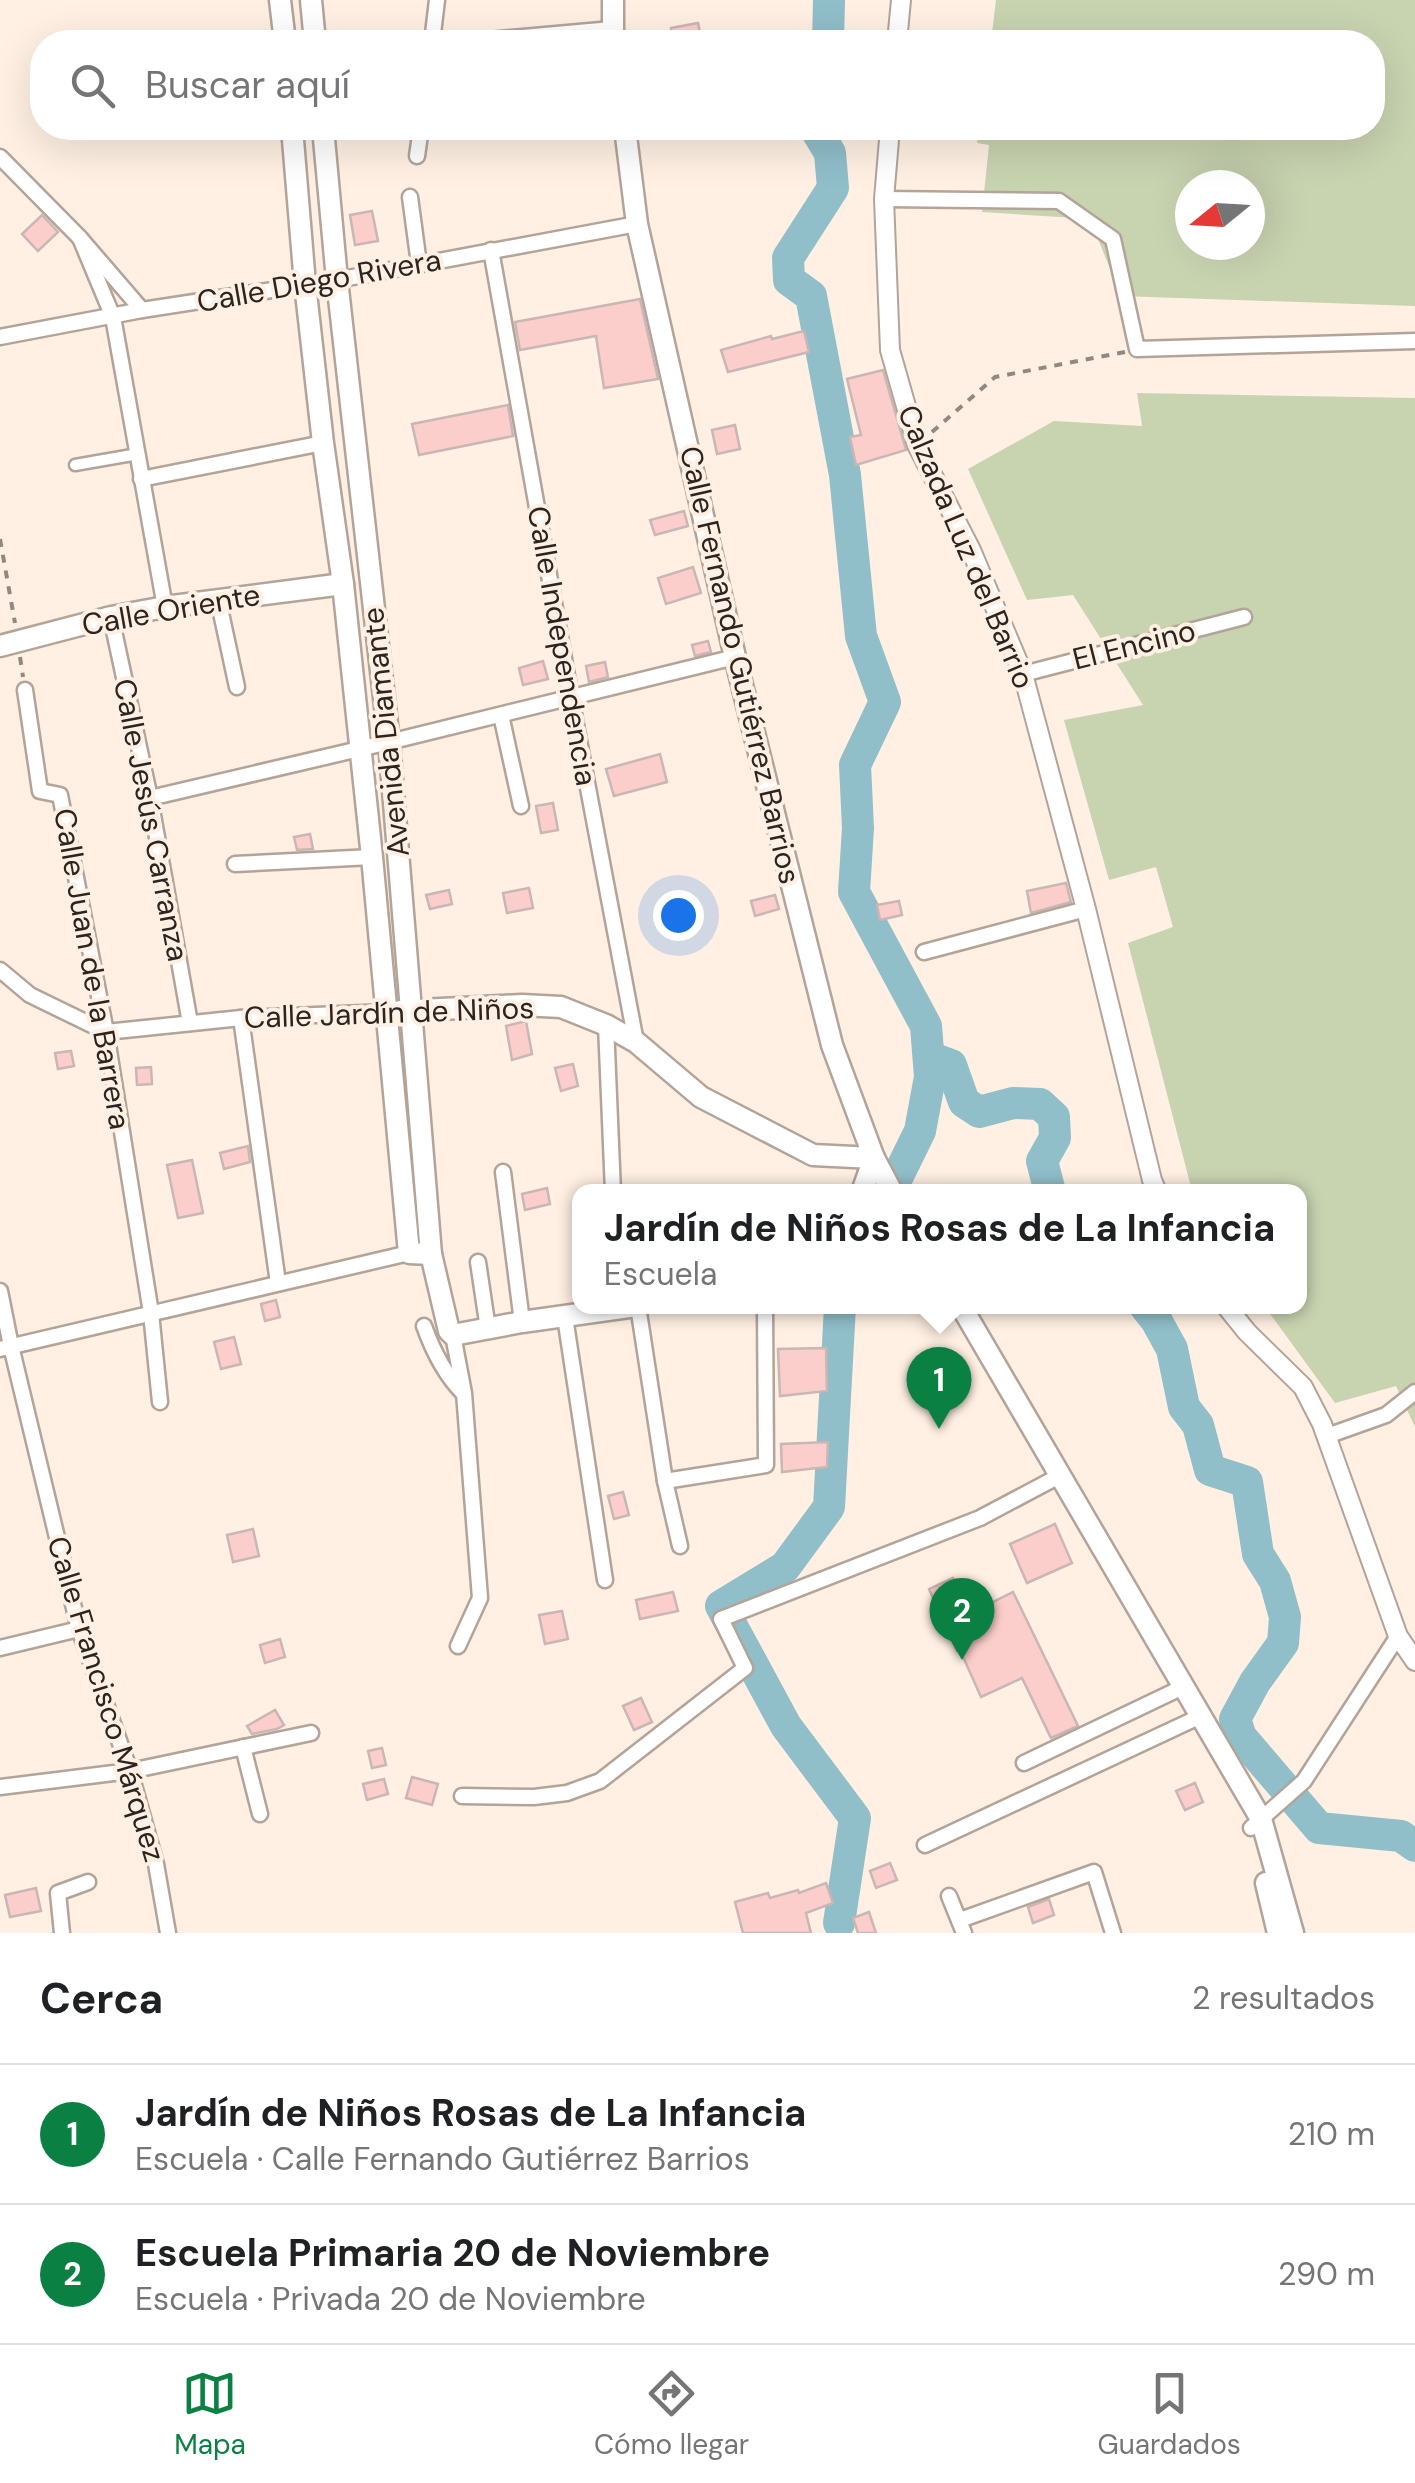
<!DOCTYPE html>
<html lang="es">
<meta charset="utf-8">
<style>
:root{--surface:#fff;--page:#f6f6f6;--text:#202124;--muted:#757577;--line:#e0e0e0;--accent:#0b8043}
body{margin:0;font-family:"DM Sans",sans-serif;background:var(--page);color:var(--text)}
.compass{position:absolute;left:1175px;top:170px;width:90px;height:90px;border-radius:50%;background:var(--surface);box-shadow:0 10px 40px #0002;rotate:252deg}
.you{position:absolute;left:678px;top:915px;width:35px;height:35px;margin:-25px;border:8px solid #fff;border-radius:50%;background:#1a73e8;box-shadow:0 0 0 15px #1a73e833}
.badge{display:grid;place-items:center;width:65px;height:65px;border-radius:50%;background:var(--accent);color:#fff;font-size:32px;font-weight:700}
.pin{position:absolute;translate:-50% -82px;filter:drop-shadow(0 2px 5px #0008)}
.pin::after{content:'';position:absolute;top:52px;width:35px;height:30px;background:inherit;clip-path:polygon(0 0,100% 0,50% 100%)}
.popup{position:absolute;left:572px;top:1184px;width:735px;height:130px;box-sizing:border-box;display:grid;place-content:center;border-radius:20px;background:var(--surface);filter:drop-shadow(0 2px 8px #0005);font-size:32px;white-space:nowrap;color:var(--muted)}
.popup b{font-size:38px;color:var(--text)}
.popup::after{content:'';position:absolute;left:50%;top:100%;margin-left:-20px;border:20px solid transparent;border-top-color:var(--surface)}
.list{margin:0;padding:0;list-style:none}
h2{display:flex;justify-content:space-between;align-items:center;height:130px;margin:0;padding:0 40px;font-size:42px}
h2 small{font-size:32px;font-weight:400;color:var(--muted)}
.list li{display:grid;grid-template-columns:65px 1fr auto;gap:30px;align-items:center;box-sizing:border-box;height:140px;padding:0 40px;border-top:2px solid var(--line)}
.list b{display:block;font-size:38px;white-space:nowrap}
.list p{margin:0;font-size:32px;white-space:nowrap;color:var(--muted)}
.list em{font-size:32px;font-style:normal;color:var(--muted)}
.icon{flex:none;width:55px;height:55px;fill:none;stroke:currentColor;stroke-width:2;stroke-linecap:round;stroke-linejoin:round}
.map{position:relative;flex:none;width:1415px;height:1933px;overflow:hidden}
.search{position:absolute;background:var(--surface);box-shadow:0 10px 40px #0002;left:30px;right:30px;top:30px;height:110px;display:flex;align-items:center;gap:25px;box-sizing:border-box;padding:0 35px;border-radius:40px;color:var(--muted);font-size:38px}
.sheet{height:410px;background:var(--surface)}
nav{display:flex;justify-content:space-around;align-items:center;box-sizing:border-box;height:140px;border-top:2px solid var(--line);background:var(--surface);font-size:28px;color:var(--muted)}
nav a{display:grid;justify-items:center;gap:5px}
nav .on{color:var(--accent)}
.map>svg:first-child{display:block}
</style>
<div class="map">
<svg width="1415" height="1933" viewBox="0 0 1415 1933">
<rect width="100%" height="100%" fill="#fff0e3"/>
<g fill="#c8d3b0" fill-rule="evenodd">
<path d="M996,0H1415V306L1121,296L1090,219L982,212L989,145L977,143L979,128H1372V42H991ZM1190,185H1250V245H1190Z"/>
<polygon points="1137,393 1415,398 1415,1427 1396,1386 1335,1403 1265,1307 1299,1306 1299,1192 1192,1191 1128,943 1173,927 1156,867 1109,880 1064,720 1143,705 1073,595 1027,600 968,469 1054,421 1142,426"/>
</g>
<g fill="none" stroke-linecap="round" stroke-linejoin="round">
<g stroke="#90bec9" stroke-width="32">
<polyline points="828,42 829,0"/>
<polyline points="815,128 830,153 833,188 788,258 789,280 811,296 845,475 861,636 885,702 855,765 858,828 854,892 926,1026 930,1077 920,1131 890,1192"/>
<polyline points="929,1057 951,1065 964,1102 979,1112 1013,1103 1040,1104 1054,1117 1055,1138 1042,1161 1050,1192"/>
<polyline points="1145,1306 1156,1320 1172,1349 1184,1407 1198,1425 1210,1470 1247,1482 1258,1554 1275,1581 1285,1617 1283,1643 1255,1682 1235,1719 1241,1737 1319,1828 1401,1836 1415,1846"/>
<polyline points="839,1923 855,1818 786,1726 721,1606 785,1567 829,1507 840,1306"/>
</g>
</g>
<g fill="#fbcecb" stroke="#cab6b4" stroke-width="2.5">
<polygon points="698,23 702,42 673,42 671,28"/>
<polygon points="372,211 378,241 355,245 350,215"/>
<polygon points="42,215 58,232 38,251 22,234"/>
<polygon points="640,299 658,379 604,388 596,336 520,350 515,322"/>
<polygon points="804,331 809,352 728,372 721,350 771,336 772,339"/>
<polygon points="883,370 906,450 856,465 850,437 861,435 847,379"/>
<polygon points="508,405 513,436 419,455 412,424"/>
<polygon points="735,425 740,449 717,454 712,430"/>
<polygon points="684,511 688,526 655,535 650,520"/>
<polygon points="693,567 701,593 666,604 658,578"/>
<polygon points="708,641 711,652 695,656 692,645"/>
<polygon points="543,661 548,679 523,685 519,668"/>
<polygon points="605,662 608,677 589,682 586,666"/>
<polygon points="660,754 667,782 614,796 606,769"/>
<polygon points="553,803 558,830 541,833 536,806"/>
<polygon points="310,834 313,849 297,850 294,837"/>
<polygon points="1066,883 1071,902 1031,913 1027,891"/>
<polygon points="529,888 533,908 507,913 503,893"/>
<polygon points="449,890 452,904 430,909 426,895"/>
<polygon points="775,895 779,909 755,916 751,901"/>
<polygon points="899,901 902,915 880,920 877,905"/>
<polygon points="526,1021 532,1054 512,1060 506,1026"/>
<polygon points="71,1051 74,1066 58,1069 55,1053"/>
<polygon points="573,1064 578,1086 561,1091 555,1068"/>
<polygon points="151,1067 152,1084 137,1085 136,1068"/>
<polygon points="248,1146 250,1162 224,1169 220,1153"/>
<polygon points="192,1160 203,1213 178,1218 167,1165"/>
<polygon points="547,1188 550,1204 525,1210 522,1194"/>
<polygon points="276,1300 280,1317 265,1321 261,1304"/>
<polygon points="234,1337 241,1364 221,1369 214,1342"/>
<polygon points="826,1348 827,1391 780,1396 778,1349"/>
<polygon points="828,1442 827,1467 782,1472 781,1444"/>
<polygon points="623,1492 629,1515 614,1519 608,1496"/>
<polygon points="1055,1524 1072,1563 1027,1583 1010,1544"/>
<polygon points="253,1529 259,1556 233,1562 227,1535"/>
<polygon points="953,1578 969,1614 1013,1592 1078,1726 1051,1738 1022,1678 981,1697 960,1650 957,1651 929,1589"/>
<polygon points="673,1592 678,1611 640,1619 636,1600"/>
<polygon points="562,1611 568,1639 545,1644 539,1615"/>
<polygon points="280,1639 285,1657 265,1663 260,1645"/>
<polygon points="641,1698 652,1722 634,1730 623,1706"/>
<polygon points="275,1710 284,1725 277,1729 252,1734 247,1726"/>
<polygon points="382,1748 386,1765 372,1768 368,1751"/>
<polygon points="412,1777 438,1784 432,1805 406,1798"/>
<polygon points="384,1779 388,1794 367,1800 363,1784"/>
<polygon points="1195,1783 1203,1802 1185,1810 1176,1791"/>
<polygon points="890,1863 897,1880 876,1888 870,1871"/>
<polygon points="826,1883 833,1903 806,1913 811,1933 743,1933 735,1902 768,1893 770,1898 798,1890 799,1893"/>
<polygon points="36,1888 41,1911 10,1917 5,1895"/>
<polygon points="1049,1899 1054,1915 1033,1923 1028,1907"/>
<polygon points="869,1912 876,1933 858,1933 853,1918"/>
</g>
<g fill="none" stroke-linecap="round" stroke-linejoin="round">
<defs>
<polyline id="pedestrian" points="75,465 138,454"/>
<g id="minor">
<polyline points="432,42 437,0"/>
<polyline points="466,42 612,29"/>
<polyline points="83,128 83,130"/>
<polyline points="417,156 421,128"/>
<polyline points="0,157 80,238 142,310"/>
<polyline points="410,197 419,264"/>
<polyline points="884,199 1059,201 1113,239 1137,349 1415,341"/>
<polyline points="80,238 113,317 165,607"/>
<polyline points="491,250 571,698 636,1042"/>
<polyline points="0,337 142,310 337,280 637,224"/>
<polyline points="141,479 323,443"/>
<polyline points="218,599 237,687"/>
<polyline points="111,617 150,798 190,1023"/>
<polyline points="1023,674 1244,617"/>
<polyline points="25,690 40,791 60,795 106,1032 151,1313 160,1402"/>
<polyline points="501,715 521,806"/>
<polyline points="150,798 389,742 735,657"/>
<polyline points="235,864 372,857"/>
<polyline points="924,952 1086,909"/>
<polyline points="0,970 30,995 106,1032 241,1018 388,1012"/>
<polyline points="241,1018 278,1283"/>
<polyline points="606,1025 613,1192"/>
<polyline points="503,1172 522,1322"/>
<polyline points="478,1262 488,1329"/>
<polyline points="0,1291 11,1346 79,1629 130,1771 156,1864 168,1933"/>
<polyline points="638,1306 665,1481 680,1546"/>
<polyline points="565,1317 605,1580"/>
<path d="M424,1326C433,1351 444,1374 463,1393"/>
<polyline points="453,1335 464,1393 480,1598 458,1646"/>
<polyline points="0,1349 409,1253"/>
<polyline points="1327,1436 1386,1415 1415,1392"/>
<polyline points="665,1481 766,1465 765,1306"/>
<polyline points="0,1648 79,1629"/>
<polyline points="243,1747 260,1814"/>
<polyline points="1024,1763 1183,1687"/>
<polyline points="0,1787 130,1771 311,1733"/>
<polyline points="462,1796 534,1797 567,1793 600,1781 745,1668 721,1619 980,1518 1061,1475"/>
<polyline points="1251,1828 1304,1781 1398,1636"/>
<polyline points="925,1845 1201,1716"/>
<polyline points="949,1896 964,1933"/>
<polyline points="960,1920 1094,1872 1113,1933"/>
<polyline points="62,1933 58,1893 88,1882"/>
</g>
<g id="tertiary">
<polyline points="897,42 901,0"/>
<polyline points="890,128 884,199 890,350 917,445 971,550 1023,674 1086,909 1152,1180 1157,1192"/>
<polyline points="1226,1306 1247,1332 1303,1387 1322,1424 1398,1636 1415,1661"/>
</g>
<g id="secondary">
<polyline points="280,0 285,42"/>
<polyline points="311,0 315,42"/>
<polyline points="613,0 613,42"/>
<polyline points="292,128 305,284 323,443 343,584 372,857 409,1253 431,1254"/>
<polyline points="323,128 337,280 389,742 431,1254 449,1331 453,1335 522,1322 636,1306"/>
<polyline points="625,128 637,224 735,657 832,1045 874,1158 892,1192"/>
<polyline points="0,646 111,617 165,607 343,584"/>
<polyline points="400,1011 522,1005 561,1007 606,1025 636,1042 701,1097 813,1155 874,1158 862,1192"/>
<polyline points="961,1306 1261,1819 1293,1933"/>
<polyline points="1266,1883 1278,1933"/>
</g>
</defs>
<use href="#pedestrian" stroke="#b2a498" stroke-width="15"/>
<use href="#minor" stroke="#b2a498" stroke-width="19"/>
<use href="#tertiary" stroke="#b2a498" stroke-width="22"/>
<use href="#secondary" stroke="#b2a498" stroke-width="25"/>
<g stroke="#92887f" stroke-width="4" stroke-dasharray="8 8" stroke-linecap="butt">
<polyline points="932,432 995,377 1125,352"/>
<polyline points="0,539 15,623"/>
<polyline points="20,657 23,677"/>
</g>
<use href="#pedestrian" stroke="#fff" stroke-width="10"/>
<use href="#minor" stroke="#fff" stroke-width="14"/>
<use href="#tertiary" stroke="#fff" stroke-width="18"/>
<use href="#secondary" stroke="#fff" stroke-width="20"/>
</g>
<g text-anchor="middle" stroke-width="8" stroke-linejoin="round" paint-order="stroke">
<g font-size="30" fill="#2a2520" stroke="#fff0e3">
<text transform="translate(319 281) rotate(-10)" y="10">Calle Diego Rivera</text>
<text transform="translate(966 547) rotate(67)" y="10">Calzada Luz del Barrio</text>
<text transform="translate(171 610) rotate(-10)" y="10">Calle Oriente</text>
<text transform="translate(1134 645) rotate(-14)" y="10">El Encino</text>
<text transform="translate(562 646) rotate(80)" y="10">Calle Independencia</text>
<text transform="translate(740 665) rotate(77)" y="10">Calle Fernando Gutiérrez Barrios</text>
<text transform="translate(386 732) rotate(-96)" y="10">Avenida Diamante</text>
<text transform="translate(151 820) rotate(79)" y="10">Calle Jesús Carranza</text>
<text transform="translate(92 969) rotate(80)" y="10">Calle Juan de la Barrera</text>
<text transform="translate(389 1013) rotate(-2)" y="10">Calle Jardín de Niños</text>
<text transform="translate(106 1699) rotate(73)" y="10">Calle Francisco Márquez</text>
</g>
</g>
</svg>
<svg class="compass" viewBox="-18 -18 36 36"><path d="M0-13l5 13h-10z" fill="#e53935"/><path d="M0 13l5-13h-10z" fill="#757577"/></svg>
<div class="you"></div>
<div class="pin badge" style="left:939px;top:1429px">1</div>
<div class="popup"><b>Jardín de Niños Rosas de La Infancia</b>Escuela</div>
<div class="pin badge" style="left:962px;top:1660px">2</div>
<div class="search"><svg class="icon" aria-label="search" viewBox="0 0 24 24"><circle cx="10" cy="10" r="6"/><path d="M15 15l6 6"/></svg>Buscar aquí</div>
</div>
<section class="sheet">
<h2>Cerca<small>2 resultados</small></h2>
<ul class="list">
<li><span class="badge">1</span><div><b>Jardín de Niños Rosas de La Infancia</b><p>Escuela · Calle Fernando Gutiérrez Barrios</p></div><em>210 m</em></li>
<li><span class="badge">2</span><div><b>Escuela Primaria 20 de Noviembre</b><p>Escuela · Privada 20 de Noviembre</p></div><em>290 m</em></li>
</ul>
</section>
<nav>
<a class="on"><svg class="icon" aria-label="map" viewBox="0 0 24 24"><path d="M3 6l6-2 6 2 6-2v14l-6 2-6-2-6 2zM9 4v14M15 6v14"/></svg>Mapa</a>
<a><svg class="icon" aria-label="directions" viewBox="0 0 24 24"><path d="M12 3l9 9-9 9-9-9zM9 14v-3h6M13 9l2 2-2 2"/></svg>Cómo llegar</a>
<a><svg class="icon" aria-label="saved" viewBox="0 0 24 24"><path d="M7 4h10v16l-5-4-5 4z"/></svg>Guardados</a>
</nav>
